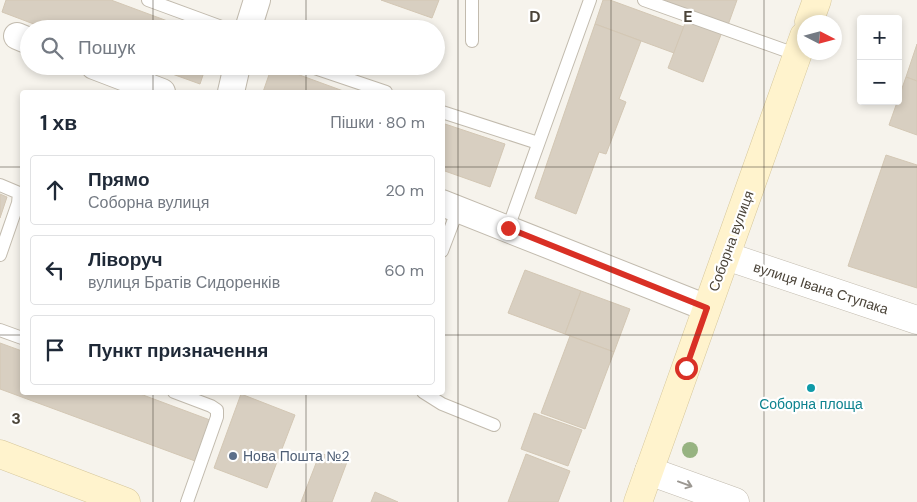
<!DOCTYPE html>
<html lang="uk">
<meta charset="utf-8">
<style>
:root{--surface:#fff;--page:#f6f6f7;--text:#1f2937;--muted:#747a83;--line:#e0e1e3}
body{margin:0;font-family:"DM Sans",sans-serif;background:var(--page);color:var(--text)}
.controls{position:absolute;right:15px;top:15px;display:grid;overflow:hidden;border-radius:5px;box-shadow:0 2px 8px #0003}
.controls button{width:45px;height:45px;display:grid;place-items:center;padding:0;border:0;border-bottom:1px solid var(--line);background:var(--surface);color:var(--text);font:25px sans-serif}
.compass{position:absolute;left:797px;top:15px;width:45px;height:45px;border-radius:50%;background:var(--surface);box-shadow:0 2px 8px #0003;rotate:96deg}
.stop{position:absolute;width:15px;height:15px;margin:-11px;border:4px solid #d93025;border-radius:50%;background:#fff}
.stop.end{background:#d93025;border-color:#fff;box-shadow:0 1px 5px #0008}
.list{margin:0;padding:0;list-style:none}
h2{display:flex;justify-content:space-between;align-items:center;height:65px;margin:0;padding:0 20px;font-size:21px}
h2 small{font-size:16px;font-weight:400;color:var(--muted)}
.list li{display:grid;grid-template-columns:32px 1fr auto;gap:15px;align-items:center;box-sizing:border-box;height:70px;margin:0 10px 10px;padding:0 10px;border:1px solid var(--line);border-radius:5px}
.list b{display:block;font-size:19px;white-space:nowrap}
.list p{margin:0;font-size:16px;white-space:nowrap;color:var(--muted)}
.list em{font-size:16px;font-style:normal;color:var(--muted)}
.icon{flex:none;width:28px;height:28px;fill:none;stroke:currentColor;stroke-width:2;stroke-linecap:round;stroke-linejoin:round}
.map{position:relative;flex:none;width:917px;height:502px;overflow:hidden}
.search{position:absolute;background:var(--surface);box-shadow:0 2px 8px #0003;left:20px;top:20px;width:425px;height:55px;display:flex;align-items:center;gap:12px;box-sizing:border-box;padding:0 18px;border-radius:28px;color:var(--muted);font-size:19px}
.panel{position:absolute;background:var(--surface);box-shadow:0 2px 8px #0003;left:20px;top:90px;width:425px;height:305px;border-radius:5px}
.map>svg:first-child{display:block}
</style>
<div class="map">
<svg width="917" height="502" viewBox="0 0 917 502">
<rect width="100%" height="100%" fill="#f6f3ec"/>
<g fill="#d8cfc1" stroke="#d3c7b4">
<polygon points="6,0 111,0 189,29 47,29 2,12"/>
<polygon points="381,0 439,0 432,18"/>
<polygon points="603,0 610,0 684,27 674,53 595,24"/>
<polygon points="658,0 737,0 728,25"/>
<polygon points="687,18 722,32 703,82 668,68"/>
<polygon points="595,24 641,41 619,99 626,102 606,154 599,152 576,214 535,198"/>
<polygon points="917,44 917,81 906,77"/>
<polygon points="150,66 206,66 200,84"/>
<polygon points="272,66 275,66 346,92 263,92"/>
<polygon points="906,77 917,81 917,135 889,125"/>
<polygon points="442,123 505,144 490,187 442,170"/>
<polygon points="886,155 917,165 917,288 848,266"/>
<polygon points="0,194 7,197 0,218"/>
<polygon points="525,270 581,291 565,334 508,313"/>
<polygon points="581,291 630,309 614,352 565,334"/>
<polygon points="570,336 614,352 585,429 541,413"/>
<polygon points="0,343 22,351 22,392 135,392 210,420 195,461 0,389"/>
<polygon points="241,394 295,415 267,488 214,468"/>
<polygon points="534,413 582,430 568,466 521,449"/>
<polygon points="320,453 347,462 332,502 301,502"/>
<polygon points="526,454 570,471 558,502 508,502"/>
<polygon points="375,492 398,502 371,502"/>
</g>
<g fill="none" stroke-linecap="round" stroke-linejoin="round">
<defs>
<g id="service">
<polyline points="148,0 227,29"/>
<polyline points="644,0 798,55"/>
<polyline points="472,41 472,0"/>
<polyline points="309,66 386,92"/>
<polyline points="442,112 538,143"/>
<polyline points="0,185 19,193 18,203 0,255"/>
<polyline points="508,228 590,0"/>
<polyline points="442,251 458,209"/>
<polyline points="0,330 22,338"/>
<polyline points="174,392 211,406 217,410 217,417 187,502"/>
<polyline points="423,392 442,404 494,425"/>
</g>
<g id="minor">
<polyline points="248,29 257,0"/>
<polyline points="17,36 29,41"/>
<polyline points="94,66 162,92"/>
<polyline points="231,92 237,66"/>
<polyline points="442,203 707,308"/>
</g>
<g id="tertiary">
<polyline points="726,256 917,320"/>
<polyline points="649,471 735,502"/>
</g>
<g id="secondary">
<polyline points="809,22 817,0"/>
<polyline points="0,454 126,502"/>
<polyline points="638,502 804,36"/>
</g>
</defs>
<use href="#service" stroke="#c2bbae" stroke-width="14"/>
<use href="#minor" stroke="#c2bbae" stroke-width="28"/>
<use href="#tertiary" stroke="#c2bbae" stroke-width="29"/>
<use href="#secondary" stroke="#d6c79b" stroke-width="29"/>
<use href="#service" stroke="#fff" stroke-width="12"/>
<use href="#minor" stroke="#fff" stroke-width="26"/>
<use href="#tertiary" stroke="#fff" stroke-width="28"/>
<use href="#secondary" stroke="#fff3cd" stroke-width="28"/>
</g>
<circle fill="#97b381" cx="690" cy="450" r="8"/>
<defs><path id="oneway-shaft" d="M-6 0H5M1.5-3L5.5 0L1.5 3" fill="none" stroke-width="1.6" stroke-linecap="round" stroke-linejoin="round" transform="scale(1.25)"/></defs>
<use stroke="#9c9892" href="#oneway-shaft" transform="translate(685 484) rotate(20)"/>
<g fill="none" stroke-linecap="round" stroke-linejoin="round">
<polyline stroke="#d93025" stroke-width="6" points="508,228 707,308 686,368"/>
</g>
<path fill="none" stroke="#4b4439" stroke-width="1" stroke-opacity="0.55" d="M153,0V29M306,0V29M458,0V502M611,0V502M764,0V502M153,66V92M306,66V92M0,167H22M442,167H917M0,335H22M442,335H917M153,392V502M306,392V502"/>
<circle fill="#0f9aa8" stroke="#fff" stroke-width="2" cx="811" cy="388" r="5"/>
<circle fill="#5c6f8a" stroke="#fff" stroke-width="2" cx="233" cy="456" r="5"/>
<g text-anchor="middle" stroke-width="4.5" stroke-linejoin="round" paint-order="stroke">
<g font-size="14" fill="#4b4439" stroke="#fff">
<text transform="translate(731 241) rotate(-70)" y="5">Соборна вулиця</text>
<text transform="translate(821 288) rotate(18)" y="5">вулиця Івана Ступака</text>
</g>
<g font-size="14" fill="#0d838f" stroke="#fff">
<text x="811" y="409">Соборна площа</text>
</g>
<g font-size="14" fill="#4e5e75" stroke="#fff" text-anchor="start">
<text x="243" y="461">Нова Пошта №2</text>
</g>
</g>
<g font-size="16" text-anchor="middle" font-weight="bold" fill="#4b4439" stroke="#fff" stroke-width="4.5" stroke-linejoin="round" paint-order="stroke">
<text x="535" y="22">D</text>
<text x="688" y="22">E</text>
<text x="16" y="424">3</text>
</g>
</svg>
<div class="controls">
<button>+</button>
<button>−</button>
</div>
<svg class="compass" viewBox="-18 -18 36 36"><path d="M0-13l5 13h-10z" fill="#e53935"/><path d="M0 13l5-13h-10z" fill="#747a83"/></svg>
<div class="stop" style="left:686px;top:368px"></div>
<div class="stop end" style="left:508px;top:228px"></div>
<div class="search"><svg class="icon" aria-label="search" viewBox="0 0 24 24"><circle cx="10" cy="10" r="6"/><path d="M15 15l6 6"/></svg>Пошук</div>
<section class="panel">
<h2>1 хв<small>Пішки · 80 m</small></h2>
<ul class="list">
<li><svg class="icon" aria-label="ahead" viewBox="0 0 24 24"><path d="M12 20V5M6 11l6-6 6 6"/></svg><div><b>Прямо</b><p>Соборна вулиця</p></div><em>20 m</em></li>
<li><svg class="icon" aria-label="left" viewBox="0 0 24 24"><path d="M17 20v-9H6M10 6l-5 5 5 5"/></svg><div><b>Ліворуч</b><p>вулиця Братів Сидоренків</p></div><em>60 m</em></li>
<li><svg class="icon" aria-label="arrive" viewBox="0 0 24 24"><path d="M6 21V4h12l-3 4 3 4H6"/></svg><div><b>Пункт призначення</b></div></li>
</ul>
</section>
</div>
